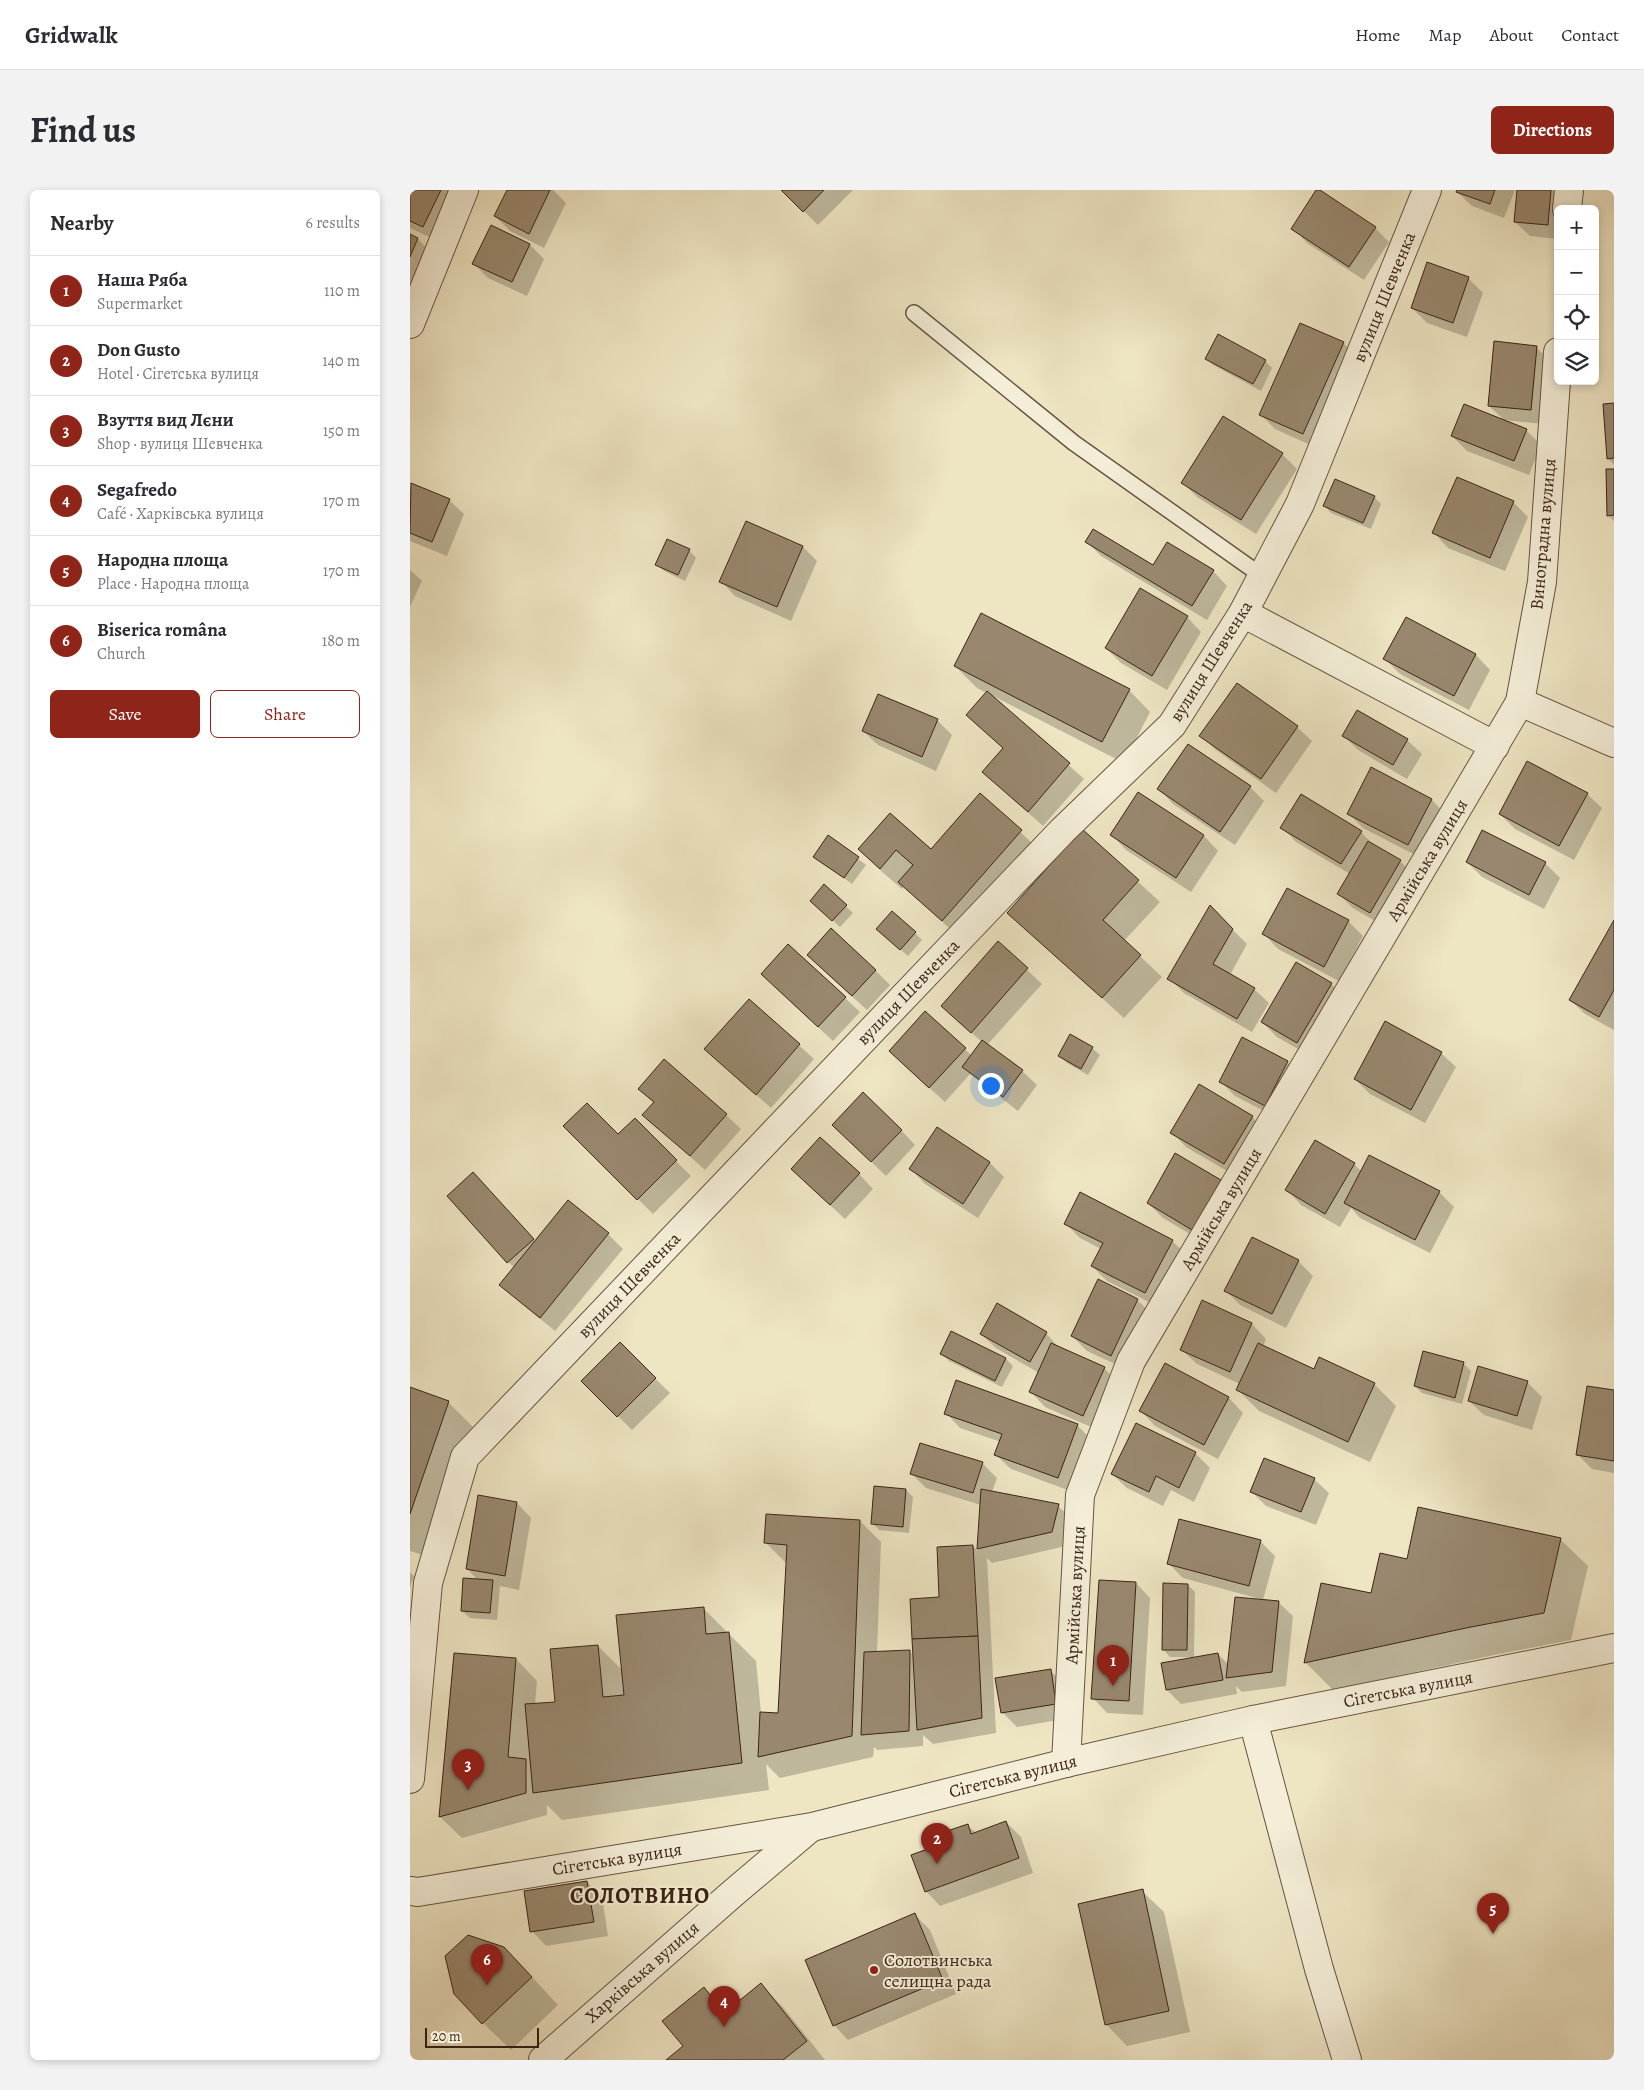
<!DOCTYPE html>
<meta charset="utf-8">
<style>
:root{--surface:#fff;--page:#f2f2f3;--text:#2b2b33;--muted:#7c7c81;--line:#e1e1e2;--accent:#8f2418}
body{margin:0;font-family:Alegreya,serif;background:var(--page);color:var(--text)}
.controls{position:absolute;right:15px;top:15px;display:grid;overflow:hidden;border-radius:8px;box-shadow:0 2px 8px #0003}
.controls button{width:45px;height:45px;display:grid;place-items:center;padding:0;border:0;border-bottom:1px solid var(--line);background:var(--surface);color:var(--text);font:25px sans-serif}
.scale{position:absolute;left:15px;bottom:12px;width:114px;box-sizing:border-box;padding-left:5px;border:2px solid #3c2415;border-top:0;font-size:14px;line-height:18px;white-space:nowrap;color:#3c2415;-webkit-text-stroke:4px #f4eed8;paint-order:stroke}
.you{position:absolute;left:580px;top:895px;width:18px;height:18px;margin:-12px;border:4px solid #fff;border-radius:50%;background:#1a73e8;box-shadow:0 0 0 8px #1a73e833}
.badge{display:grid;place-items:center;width:32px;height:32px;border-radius:50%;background:var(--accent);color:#fff;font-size:16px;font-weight:700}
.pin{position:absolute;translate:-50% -41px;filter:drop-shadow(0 1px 2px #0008)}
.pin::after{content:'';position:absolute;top:26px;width:18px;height:15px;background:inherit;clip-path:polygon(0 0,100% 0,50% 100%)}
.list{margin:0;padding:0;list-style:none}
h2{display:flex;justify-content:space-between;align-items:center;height:65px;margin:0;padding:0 20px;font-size:21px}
h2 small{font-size:16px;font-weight:400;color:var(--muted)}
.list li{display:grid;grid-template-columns:32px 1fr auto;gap:15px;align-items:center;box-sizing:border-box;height:70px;padding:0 20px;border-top:1px solid var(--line)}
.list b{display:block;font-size:19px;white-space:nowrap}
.list p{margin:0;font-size:16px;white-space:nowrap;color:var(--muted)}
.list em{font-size:16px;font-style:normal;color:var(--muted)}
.actions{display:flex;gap:10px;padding:15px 20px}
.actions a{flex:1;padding:11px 0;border:1px solid var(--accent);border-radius:8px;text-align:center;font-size:18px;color:var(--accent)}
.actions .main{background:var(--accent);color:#fff}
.icon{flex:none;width:28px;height:28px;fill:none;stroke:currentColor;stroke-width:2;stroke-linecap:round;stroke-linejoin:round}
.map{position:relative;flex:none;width:1204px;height:1870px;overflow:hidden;border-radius:8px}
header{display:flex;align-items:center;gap:30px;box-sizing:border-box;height:70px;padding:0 25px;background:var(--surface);border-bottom:1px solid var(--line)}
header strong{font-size:24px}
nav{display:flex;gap:28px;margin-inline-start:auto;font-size:18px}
.intro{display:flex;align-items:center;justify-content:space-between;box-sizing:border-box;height:120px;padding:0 30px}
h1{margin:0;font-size:35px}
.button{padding:12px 22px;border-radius:8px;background:var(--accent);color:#fff;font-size:18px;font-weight:700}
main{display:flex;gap:30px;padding:0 30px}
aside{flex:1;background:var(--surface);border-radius:8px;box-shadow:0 2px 8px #0003}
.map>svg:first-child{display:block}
</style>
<header>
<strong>Gridwalk</strong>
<nav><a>Home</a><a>Map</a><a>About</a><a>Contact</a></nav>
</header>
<div class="intro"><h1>Find us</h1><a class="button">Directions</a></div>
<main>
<aside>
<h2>Nearby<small>6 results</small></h2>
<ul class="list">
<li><span class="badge">1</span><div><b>Наша Ряба</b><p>Supermarket</p></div><em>110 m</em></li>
<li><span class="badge">2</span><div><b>Don Gusto</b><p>Hotel · Сігетська вулиця</p></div><em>140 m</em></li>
<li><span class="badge">3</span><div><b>Взуття вид Лєни</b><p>Shop · вулиця Шевченка</p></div><em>150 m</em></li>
<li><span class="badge">4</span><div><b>Segafredo</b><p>Café · Харківська вулиця</p></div><em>170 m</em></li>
<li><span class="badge">5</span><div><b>Народна площа</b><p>Place · Народна площа</p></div><em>170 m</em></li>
<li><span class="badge">6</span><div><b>Biserica româna</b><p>Church</p></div><em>180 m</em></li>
</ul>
<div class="actions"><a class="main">Save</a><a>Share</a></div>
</aside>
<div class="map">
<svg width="1204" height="1870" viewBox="0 0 1204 1870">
<rect width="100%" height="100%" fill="#eee5c3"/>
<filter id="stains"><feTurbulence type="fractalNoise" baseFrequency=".004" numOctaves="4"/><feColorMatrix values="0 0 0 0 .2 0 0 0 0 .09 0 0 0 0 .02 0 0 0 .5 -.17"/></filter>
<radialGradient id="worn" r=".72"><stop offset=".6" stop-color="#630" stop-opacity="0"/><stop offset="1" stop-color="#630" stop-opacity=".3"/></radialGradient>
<g fill="#0003">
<polygon points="0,0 42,0 28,51 0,38"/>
<polygon points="99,0 143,0 156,13 134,58 100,41 85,26"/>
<polygon points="372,0 443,0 408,35"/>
<polygon points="1048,0 1105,0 1094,28 1062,16 1047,2"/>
<polygon points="1108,0 1157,0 1148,19 1148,49 1120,46 1105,32"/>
<polygon points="883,38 965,38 979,52 954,90 897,53"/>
<polygon points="0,45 8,49 22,64 0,102"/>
<polygon points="120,55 134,69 117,106 78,88 64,74"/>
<polygon points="1058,88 1073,103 1057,147 1017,133 1002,118"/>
<polygon points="933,153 948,167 907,258 865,239 850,224"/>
<polygon points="1126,157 1141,172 1135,234 1094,230 1079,216"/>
<polygon points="796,168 855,171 862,178 851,201 803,175"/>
<polygon points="1204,215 1204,275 1198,268"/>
<polygon points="814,227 872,264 887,279 846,344 787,307 773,293"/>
<polygon points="1116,240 1131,255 1119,285 1057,261 1042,246"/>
<polygon points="1204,280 1204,331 1198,325"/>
<polygon points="2,295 39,310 54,324 37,366 0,351 0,299"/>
<polygon points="964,307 971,314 961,339 921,323 914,315"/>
<polygon points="1103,312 1118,327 1095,381 1038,358 1024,343"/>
<polygon points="677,352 744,377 803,381 817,396 797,430 691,366"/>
<polygon points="393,357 407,371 381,431 325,406 311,391"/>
<polygon points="279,360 286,368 275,391 254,381 247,374"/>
<polygon points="0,380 12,391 0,417"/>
<polygon points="777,427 791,442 757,500 711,473 696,458"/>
<polygon points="996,429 1066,465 1080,480 1059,520 990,484 975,469"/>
<polygon points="545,476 719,500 740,522 714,573 581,505 674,589 633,636 573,582 594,559 558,525 577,503 567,498"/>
<polygon points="827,495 887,537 902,551 866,603 806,560 791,546"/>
<polygon points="527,530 542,545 526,581 468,555 453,541"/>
<polygon points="934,546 997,550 1012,564 997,589 948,560"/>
<polygon points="962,579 1022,610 1036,625 1013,669 953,638 939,624"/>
<polygon points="840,597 854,611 825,655 763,614 749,599"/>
<polygon points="729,604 794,646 808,661 781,702 716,660 702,645"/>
<polygon points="1177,604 1192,618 1164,670 1105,639 1090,624"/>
<polygon points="570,605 633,663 554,752 494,696 492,699 471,681 449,659 521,660"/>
<polygon points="872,637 951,642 965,657 990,671 1005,686 975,737 943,718 929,704 940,684 886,652"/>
<polygon points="672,640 750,712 714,751 752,787 714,828 598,723"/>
<polygon points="419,647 456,675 442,694 405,667"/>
<polygon points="1057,672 1135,673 1150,688 1134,719 1072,687"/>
<polygon points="414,696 443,723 430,737 409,718"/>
<polygon points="800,717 837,754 820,785 844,799 859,813 842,842 774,803 759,788"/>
<polygon points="938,731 953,746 929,791 868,759 854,744"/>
<polygon points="1204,733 1204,840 1175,824 1160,810"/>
<polygon points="505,743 512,750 498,766 474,745"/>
<polygon points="588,753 632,794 577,855 612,881 627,895 608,921 560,884 535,912 495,876 555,859 562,866 572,852 547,830"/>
<polygon points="413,780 465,780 480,795 457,820"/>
<polygon points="921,794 936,808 902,867 867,847 852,832"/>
<polygon points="367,799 435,808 450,822 423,851"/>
<polygon points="339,810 404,869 361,918 311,874"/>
<polygon points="661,846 682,858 690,865 678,885 657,873 650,866"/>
<polygon points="1031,863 1046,877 1015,933 960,904 945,889"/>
<polygon points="877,872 892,886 870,929 825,906 811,892"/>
<polygon points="230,899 316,925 331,939 295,980 234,925 244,913"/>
<polygon points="842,927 856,941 829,988 776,957 762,942"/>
<polygon points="225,930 281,986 243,1024 155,936 208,946"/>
<polygon points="527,939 580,973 594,987 568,1028 515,994 501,979"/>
<polygon points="491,940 505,955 476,986 438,949"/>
<polygon points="944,974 952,982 1029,1002 1044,1017 1020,1063 950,1028 941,1018 930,1037 891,1015 877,1000"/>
<polygon points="63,984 126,1052 159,1012 198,1044 213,1059 145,1141 106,1109 91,1095 105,1078 98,1072"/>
<polygon points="449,984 463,999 435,1029 397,994"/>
<polygon points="810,991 825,1005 797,1054 753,1028 738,1013"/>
<polygon points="656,1034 762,1051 777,1065 749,1117 697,1091 682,1076 691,1059 670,1048"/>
<polygon points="888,1071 903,1086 876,1138 830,1115 816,1101"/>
<polygon points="727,1110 742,1124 716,1179 677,1161 662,1146"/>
<polygon points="842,1134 856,1149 853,1156 905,1181 964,1194 986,1216 960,1272 849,1221 828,1200 830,1194 787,1174 772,1160"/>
<polygon points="542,1143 596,1169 603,1176 592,1197 539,1171 532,1164"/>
<polygon points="636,1143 650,1159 694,1178 709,1193 688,1240 635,1217 621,1202 629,1183 586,1158 571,1144"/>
<polygon points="210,1154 260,1203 222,1240 173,1191"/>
<polygon points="1014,1163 1054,1174 1061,1181 1052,1214 1012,1203 1005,1196"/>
<polygon points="755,1174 819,1208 833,1223 808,1269 745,1236 731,1221"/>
<polygon points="1117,1192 1132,1207 1122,1240 1074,1225 1059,1211"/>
<polygon points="0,1199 38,1212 65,1239 22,1368 0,1361"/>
<polygon points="1204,1201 1204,1283 1182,1279 1167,1264"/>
<polygon points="536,1223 667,1235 682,1250 663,1302 601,1279 586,1265 591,1252 550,1238"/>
<polygon points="726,1235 785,1263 800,1278 784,1312 761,1300 753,1316 717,1298 702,1284"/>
<polygon points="572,1273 587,1288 582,1302 648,1316 663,1330 656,1356 582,1373 577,1368 586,1543 523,1554 513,1545 513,1556 467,1560 464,1557 463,1567 370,1588 356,1574 359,1600 152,1630 137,1615 137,1625 52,1648 30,1627 45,1464 106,1469 127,1491 125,1514 146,1513 188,1456 213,1481 294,1419 346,1471 351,1523 369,1524 378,1375 356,1353 450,1331 471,1352 467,1463 499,1461 504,1466 531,1409 563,1356 568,1361 571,1315 516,1298 502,1284"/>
<polygon points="904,1289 919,1303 906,1335 856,1316 842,1302"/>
<polygon points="496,1300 503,1307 499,1343 469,1340 462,1333"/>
<polygon points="107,1313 121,1328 109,1400 90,1396 87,1430 60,1428 52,1421 68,1390 57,1379"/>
<polygon points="1150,1349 1178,1376 1161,1450 1084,1465 923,1500 895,1472 998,1371"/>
<polygon points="850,1351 865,1366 853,1410 868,1412 883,1426 876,1496 832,1502 826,1496 827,1504 771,1514 757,1500 783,1467 760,1467 753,1459 778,1395 785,1402 784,1468 808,1464 819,1475 850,1409 773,1388 758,1373"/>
<polygon points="0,1382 4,1386 0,1398"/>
<polygon points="726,1393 740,1408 733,1525 697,1523 683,1508"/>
<polygon points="640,1480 655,1495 660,1528 607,1537 592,1522"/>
<polygon points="596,1632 611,1647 623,1683 530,1716 516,1701 536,1654 557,1635 566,1643"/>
<polygon points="177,1692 192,1707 198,1746 136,1756 122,1741"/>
<polygon points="732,1701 754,1722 780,1842 717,1856 696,1834"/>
<polygon points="505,1725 520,1740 546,1804 438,1850 424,1835"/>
<polygon points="121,1786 148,1815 101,1860 73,1833"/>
<polygon points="351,1795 373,1817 415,1870 258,1870 274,1857 294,1798 317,1822"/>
</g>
<g fill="#99886f" stroke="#3c2415">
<polygon points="0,0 31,0 13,37 0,31"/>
<polygon points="97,0 140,0 119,44 84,26"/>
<polygon points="371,0 414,0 393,22"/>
<polygon points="906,0 910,0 966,37 939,77 881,39"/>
<polygon points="1047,0 1085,0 1080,14 1046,2"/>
<polygon points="1107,0 1141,0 1138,35 1104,32"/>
<polygon points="81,35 120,54 102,92 62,74"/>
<polygon points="0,44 8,48 0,67"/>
<polygon points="1017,72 1059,87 1043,133 1001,118"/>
<polygon points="890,133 934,152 893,244 849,225"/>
<polygon points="808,144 856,170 843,194 795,169"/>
<polygon points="1084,151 1127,156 1121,220 1078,216"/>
<polygon points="1204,213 1204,268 1197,269 1193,214"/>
<polygon points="1054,214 1117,239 1104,271 1041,246"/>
<polygon points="813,226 873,263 831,330 771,293"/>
<polygon points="1196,279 1204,279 1204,325 1197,326"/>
<polygon points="1047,287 1104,311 1080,368 1022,343"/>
<polygon points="925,289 965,306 953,333 913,316"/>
<polygon points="1,293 40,309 22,352 0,343"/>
<polygon points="336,331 393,356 367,417 309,392"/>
<polygon points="683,339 743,375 757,352 804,380 782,416 675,352"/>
<polygon points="257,349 280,359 268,385 245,375"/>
<polygon points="730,398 778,426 742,486 695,458"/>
<polygon points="571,423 720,499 692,552 544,476"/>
<polygon points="996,427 1066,464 1044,506 973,469"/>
<polygon points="827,493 888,536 851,589 789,546"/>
<polygon points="577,501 660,573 618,622 572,582 593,558 556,525"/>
<polygon points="468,504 528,529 512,567 452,541"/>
<polygon points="947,520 998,549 983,575 932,546"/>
<polygon points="778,554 841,596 810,642 747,599"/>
<polygon points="1117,571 1178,603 1149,656 1089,624"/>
<polygon points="961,577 1022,609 998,655 937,624"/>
<polygon points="728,602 794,645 766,688 700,645"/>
<polygon points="570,603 612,640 532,731 488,692 503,675 486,660 470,679 448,659 480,623 521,659"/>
<polygon points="891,604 952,641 931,674 870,638"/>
<polygon points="672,639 729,690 693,730 731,765 692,808 597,723"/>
<polygon points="1072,640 1136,672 1119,705 1056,672"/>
<polygon points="418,645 449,667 434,688 403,667"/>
<polygon points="958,651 991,670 960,723 927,704"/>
<polygon points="414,694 437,715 422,731 400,711"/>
<polygon points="877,698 939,730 914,777 852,744"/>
<polygon points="800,715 823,739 803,774 845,798 827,829 757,789"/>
<polygon points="482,721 506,742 490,760 466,739"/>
<polygon points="1204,730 1204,800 1189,827 1159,810"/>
<polygon points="421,738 466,780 442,806 397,765"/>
<polygon points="588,751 618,778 561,843 531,816"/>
<polygon points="378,754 436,807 408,837 351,784"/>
<polygon points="886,772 922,793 887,853 851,832"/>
<polygon points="339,809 390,854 346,905 294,859"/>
<polygon points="515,821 556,858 519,898 479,861"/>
<polygon points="975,831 1032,862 1001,920 944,889"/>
<polygon points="660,844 683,857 671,879 648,866"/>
<polygon points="832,847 878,871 855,916 809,892"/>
<polygon points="572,850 613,880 593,907 552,877"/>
<polygon points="254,869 317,924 280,966 232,925 244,912 228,899"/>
<polygon points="789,894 843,926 814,974 760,943"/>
<polygon points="453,902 492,940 461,972 422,935"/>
<polygon points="177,913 208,944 225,928 267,970 227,1010 153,936"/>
<polygon points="527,937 580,972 553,1014 499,979"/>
<polygon points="410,947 450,983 420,1015 381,979"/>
<polygon points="905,950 945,973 915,1024 875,1000"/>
<polygon points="765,963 811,990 782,1040 737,1013"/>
<polygon points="959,965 1030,1001 1005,1050 934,1013"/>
<polygon points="63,982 124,1049 97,1073 37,1006"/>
<polygon points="670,1002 763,1050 735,1103 681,1076 693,1053 654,1034"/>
<polygon points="158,1010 199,1043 130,1128 89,1095"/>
<polygon points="842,1047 889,1070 862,1124 814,1101"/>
<polygon points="688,1089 728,1109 701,1166 661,1146"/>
<polygon points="792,1110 842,1133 820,1182 770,1160"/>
<polygon points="587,1113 637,1142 620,1172 570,1144"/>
<polygon points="541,1141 596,1168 585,1191 530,1164"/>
<polygon points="210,1152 246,1188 207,1227 171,1191"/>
<polygon points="641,1153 695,1177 673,1226 619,1202"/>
<polygon points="848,1153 904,1179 909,1167 965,1193 938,1252 826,1200"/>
<polygon points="1013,1161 1054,1172 1045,1208 1004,1196"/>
<polygon points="755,1173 819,1207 794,1255 729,1221"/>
<polygon points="1068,1176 1118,1191 1107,1226 1058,1211"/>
<polygon points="546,1190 668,1234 648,1288 584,1265 592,1244 534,1224"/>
<polygon points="1177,1196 1204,1200 1204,1271 1166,1265"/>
<polygon points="0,1197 39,1211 0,1324"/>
<polygon points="726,1233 786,1262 769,1298 746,1286 739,1302 701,1284"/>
<polygon points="510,1253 573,1272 563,1303 500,1284"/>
<polygon points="854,1268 905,1288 891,1322 840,1302"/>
<polygon points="464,1296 496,1299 493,1337 461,1334"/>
<polygon points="571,1299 649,1314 642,1342 567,1359"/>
<polygon points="68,1305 107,1312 95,1386 56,1379"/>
<polygon points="1008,1317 1151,1348 1134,1423 1056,1438 894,1473 911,1393 961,1403 970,1363 997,1369"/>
<polygon points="356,1324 450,1330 442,1546 348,1567 350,1522 368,1523 377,1355 354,1353"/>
<polygon points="769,1329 851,1350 839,1396 757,1374"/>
<polygon points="563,1355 568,1446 502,1449 500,1409 529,1407 527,1357"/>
<polygon points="53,1388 83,1390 80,1423 51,1421"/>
<polygon points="689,1390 726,1392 719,1511 681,1509"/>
<polygon points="753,1393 778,1394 777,1460 752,1460"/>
<polygon points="825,1407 869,1411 862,1482 816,1488"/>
<polygon points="294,1417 296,1444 319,1442 332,1573 123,1603 115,1514 145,1512 140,1459 188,1455 193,1507 214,1505 206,1425"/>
<polygon points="568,1446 572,1528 507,1540 502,1449"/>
<polygon points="500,1460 499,1541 451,1545 454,1462"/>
<polygon points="44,1463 106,1468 98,1567 116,1569 116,1603 29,1627"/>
<polygon points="808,1463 813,1490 756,1500 751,1473"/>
<polygon points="641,1479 646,1514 591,1523 585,1488"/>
<polygon points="596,1631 609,1668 515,1702 501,1665 534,1653 531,1643 558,1634 561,1644"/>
<polygon points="177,1691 184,1732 120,1742 114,1701"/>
<polygon points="733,1699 759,1821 695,1835 668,1714"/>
<polygon points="505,1723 533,1790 423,1836 395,1770"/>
<polygon points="58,1745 94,1757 122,1787 72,1834 44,1804 35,1766"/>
<polygon points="351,1793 397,1851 373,1870 256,1870 273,1856 252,1831 294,1797 314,1823"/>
</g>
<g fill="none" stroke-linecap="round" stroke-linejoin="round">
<defs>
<polyline id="service" points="504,123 664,253 852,386"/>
<g id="minor">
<polyline points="1157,19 1159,0"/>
<polyline points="0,134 54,0"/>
<polyline points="1148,162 1132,392 1110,512 1204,553"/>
<polyline points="833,423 1085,556"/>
<polyline points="843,1530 909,1779 937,1870"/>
<polyline points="656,1573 670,1305 721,1171 1110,512"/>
<polyline points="0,1589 18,1393 55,1267 652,641 762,535 833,423 890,314 1017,0"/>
</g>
<g id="tertiary">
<polyline points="0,1701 8,1702 402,1637 656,1573 843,1530 1204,1458"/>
<polyline points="133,1870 322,1704 400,1638"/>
</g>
</defs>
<use href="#service" stroke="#685440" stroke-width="18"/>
<use href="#minor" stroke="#685440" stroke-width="30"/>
<use href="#tertiary" stroke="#685440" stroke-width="30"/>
<use href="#service" stroke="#f4eed8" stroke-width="15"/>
<use href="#minor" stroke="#f4eed8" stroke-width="28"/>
<use href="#tertiary" stroke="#f4eed8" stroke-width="28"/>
</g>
<circle fill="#8f2418" stroke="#f4eed8" stroke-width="2" cx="464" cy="1780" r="5"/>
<g text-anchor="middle" stroke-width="4" stroke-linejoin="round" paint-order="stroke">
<g font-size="18" fill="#3c2415" stroke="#f4eed8">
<text transform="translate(974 107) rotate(-68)" y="6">вулиця Шевченка</text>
<text transform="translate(1133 344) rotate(-85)" y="6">Виноградна вулиця</text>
<text transform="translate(801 471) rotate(-58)" y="6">вулиця Шевченка</text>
<text transform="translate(1017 670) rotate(-59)" y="6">Армійська вулиця</text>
<text transform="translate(498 802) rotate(-46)" y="6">вулиця Шевченка</text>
<text transform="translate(811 1019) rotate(-59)" y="6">Армійська вулиця</text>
<text transform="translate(219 1095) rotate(-46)" y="6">вулиця Шевченка</text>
<text transform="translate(665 1405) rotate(-87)" y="6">Армійська вулиця</text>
<text transform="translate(998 1499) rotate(-11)" y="6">Сігетська вулиця</text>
<text transform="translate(603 1586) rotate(-14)" y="6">Сігетська вулиця</text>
<text transform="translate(207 1669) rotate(-9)" y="6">Сігетська вулиця</text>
<text transform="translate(232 1782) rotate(-41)" y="6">Харківська вулиця</text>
</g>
<g font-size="18" fill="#3c2415" stroke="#f4eed8" text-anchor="start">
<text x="474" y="1776">Солотвинська<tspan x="474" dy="21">селищна рада</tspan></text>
</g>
<g font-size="22" font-weight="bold" letter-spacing="1" fill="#3c2415" stroke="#f4eed8">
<text x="230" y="1713">СОЛОТВИНО</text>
</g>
</g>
<rect width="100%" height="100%" filter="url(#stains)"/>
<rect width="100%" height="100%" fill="url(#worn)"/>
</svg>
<div class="controls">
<button>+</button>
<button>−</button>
<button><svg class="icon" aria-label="locate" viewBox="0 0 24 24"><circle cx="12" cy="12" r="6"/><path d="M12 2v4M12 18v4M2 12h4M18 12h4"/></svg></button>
<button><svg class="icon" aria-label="layers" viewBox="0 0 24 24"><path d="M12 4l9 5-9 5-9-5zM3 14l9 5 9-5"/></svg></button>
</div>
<div class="scale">20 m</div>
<div class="you"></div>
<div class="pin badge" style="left:703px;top:1496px">1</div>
<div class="pin badge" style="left:527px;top:1674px">2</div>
<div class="pin badge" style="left:58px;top:1600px">3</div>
<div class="pin badge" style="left:314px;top:1837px">4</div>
<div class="pin badge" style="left:1083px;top:1744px">5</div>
<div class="pin badge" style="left:77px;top:1795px">6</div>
</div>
</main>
